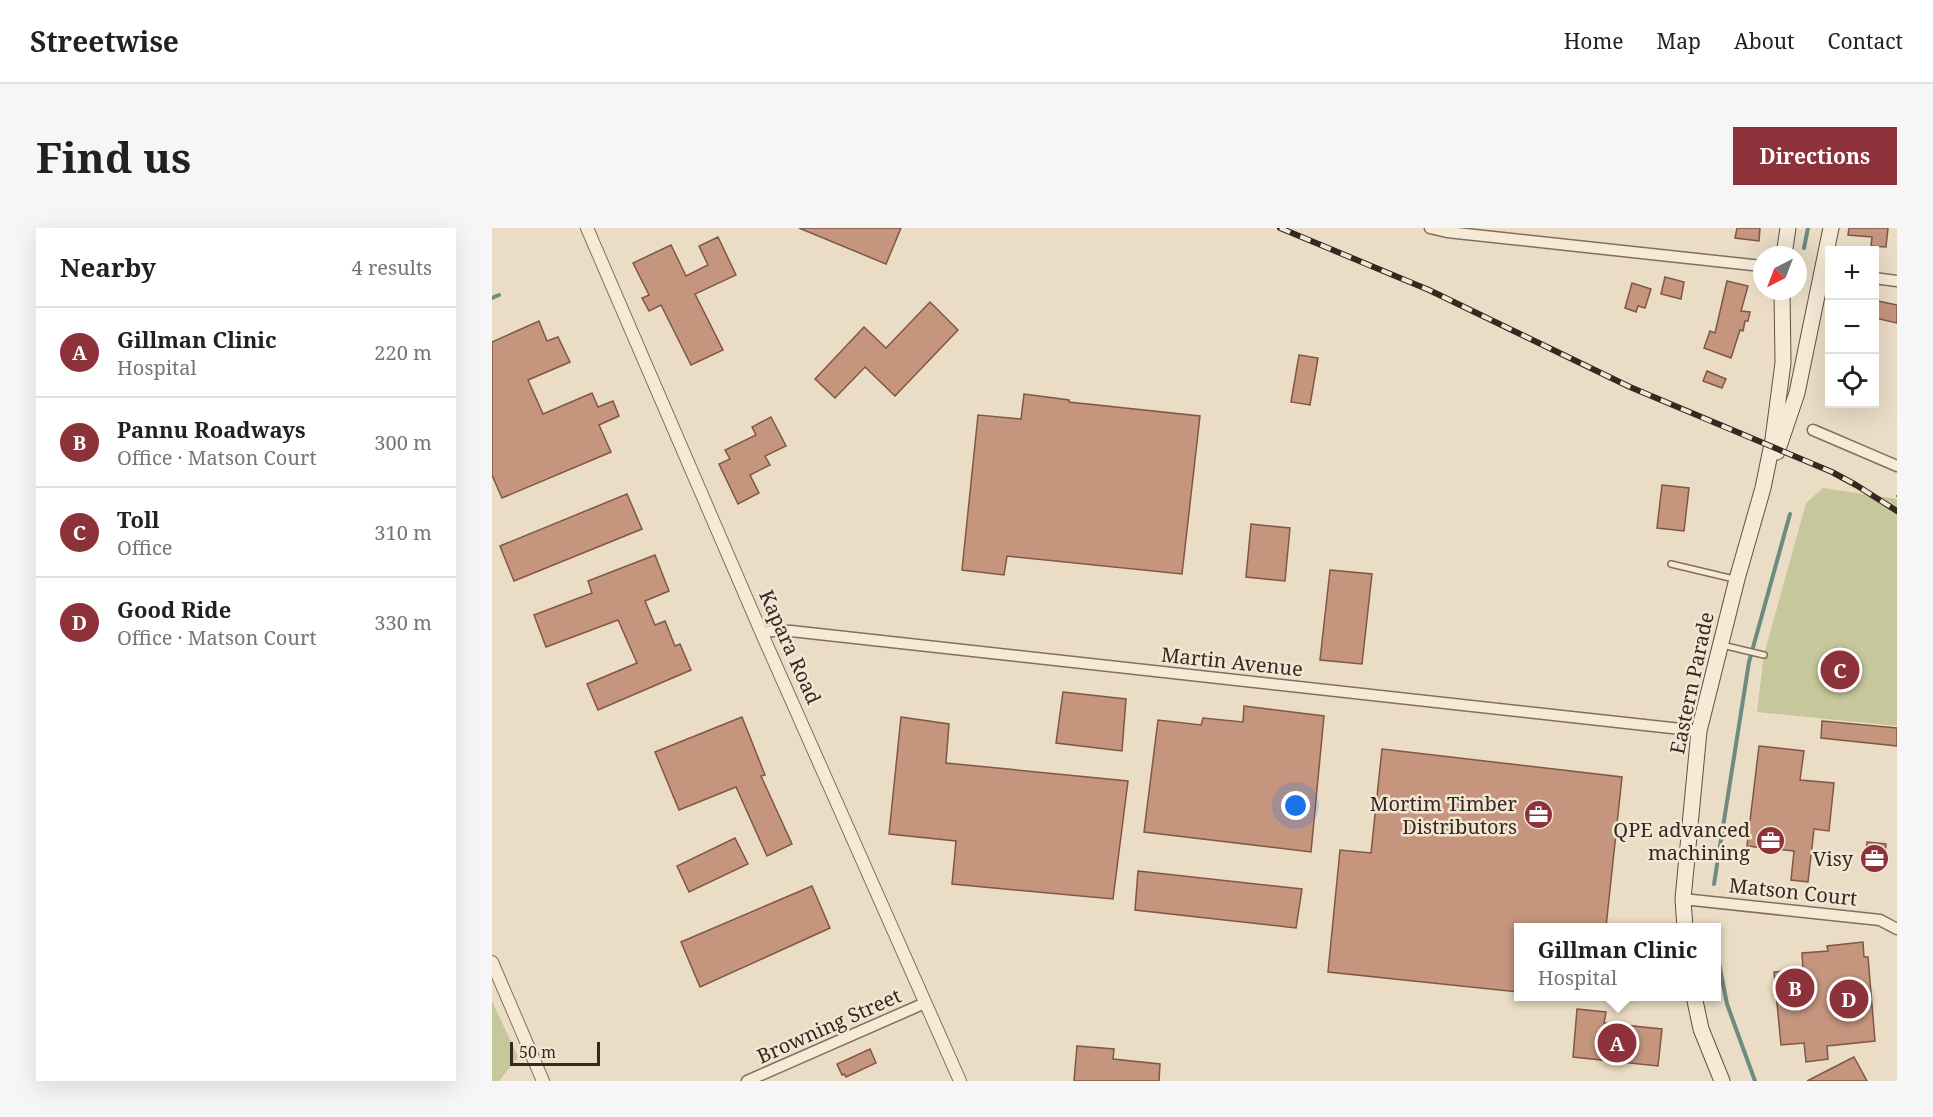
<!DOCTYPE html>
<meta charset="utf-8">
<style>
:root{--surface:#fff;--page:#f6f6f6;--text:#202124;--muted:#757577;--line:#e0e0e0;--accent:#8d323a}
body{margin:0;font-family:"Noto Serif",serif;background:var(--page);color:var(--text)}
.controls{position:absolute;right:18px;top:18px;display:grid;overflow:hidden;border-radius:0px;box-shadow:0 6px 24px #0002}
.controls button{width:54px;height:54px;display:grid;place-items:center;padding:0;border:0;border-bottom:2px solid var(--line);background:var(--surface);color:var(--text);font:30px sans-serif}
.compass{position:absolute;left:1261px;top:18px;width:54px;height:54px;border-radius:50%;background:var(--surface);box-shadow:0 6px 24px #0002;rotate:222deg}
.scale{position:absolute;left:18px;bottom:15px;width:90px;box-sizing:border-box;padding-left:6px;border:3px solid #35281f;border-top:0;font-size:16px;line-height:21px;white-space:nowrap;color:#35281f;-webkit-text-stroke:4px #f2e7d4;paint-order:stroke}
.you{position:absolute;left:804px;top:578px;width:21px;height:21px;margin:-15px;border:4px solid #fff;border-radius:50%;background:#1a73e8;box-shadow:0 0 0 9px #1a73e833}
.badge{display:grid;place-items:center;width:39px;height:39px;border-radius:50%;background:var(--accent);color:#fff;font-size:20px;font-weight:700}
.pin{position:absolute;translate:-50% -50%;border:3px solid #fff;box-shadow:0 2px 6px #0006}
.popup{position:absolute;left:1022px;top:695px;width:207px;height:78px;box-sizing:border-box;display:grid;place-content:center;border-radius:0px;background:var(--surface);filter:drop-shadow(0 2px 4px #0005);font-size:20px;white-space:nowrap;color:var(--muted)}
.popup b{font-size:22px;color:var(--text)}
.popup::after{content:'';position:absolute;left:50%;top:100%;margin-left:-12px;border:12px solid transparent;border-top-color:var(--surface)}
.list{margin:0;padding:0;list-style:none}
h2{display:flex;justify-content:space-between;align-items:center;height:78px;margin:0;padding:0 24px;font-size:26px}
h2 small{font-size:20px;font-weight:400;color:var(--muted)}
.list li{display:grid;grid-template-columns:39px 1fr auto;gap:18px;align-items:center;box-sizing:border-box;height:90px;padding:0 24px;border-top:2px solid var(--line)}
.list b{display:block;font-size:22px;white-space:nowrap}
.list p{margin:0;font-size:20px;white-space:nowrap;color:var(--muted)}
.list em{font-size:20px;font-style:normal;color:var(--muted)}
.icon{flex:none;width:33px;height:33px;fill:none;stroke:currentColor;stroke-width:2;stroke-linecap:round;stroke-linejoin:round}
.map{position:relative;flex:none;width:1405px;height:853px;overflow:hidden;border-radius:0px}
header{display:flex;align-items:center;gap:36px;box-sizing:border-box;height:84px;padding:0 30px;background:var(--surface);border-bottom:2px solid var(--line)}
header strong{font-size:28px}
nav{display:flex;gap:33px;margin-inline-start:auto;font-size:21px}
.intro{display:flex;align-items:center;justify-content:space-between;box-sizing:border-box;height:144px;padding:0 36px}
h1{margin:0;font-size:42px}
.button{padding:15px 27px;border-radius:0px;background:var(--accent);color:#fff;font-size:21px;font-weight:700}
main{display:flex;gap:36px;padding:0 36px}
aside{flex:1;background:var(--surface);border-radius:0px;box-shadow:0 6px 24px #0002}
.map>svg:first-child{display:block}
</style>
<header>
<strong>Streetwise</strong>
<nav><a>Home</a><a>Map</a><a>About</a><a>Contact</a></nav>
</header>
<div class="intro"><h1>Find us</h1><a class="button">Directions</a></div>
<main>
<aside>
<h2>Nearby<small>4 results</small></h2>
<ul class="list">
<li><span class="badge">A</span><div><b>Gillman Clinic</b><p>Hospital</p></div><em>220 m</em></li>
<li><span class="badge">B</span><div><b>Pannu Roadways</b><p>Office · Matson Court</p></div><em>300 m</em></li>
<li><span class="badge">C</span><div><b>Toll</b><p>Office</p></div><em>310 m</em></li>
<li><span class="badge">D</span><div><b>Good Ride</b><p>Office · Matson Court</p></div><em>330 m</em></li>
</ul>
</aside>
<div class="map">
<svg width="1405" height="853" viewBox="0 0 1405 853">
<rect width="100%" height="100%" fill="#eadcc5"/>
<g fill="#c6c79a">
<polygon points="1331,260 1405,271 1405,498 1265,484 1272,427 1314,275"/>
<polygon points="0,773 26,829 7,853 0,853"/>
</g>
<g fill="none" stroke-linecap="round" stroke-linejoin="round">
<g stroke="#6e8b81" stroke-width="4">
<polyline points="1312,20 1316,0"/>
<polyline points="0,70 7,67"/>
<polyline points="1222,656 1257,434 1298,286"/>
<polyline points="1224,720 1235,776 1263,853"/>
</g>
</g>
<g fill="#c5957e" stroke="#805744" stroke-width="1.5">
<polygon points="307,0 409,0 394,36"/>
<polygon points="1245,0 1268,0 1267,13 1243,10"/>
<polygon points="1357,0 1396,0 1394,19 1379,18 1380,9 1356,7"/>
<polygon points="226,9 244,47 203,66 231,122 199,137 169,77 157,83 150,70 157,67 141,35 179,17 194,48 216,37 207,18"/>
<polygon points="1173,49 1192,54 1189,71 1169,66"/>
<polygon points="1235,53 1256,58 1249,83 1258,84 1256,93 1253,93 1251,103 1248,102 1239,130 1212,120 1218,103 1223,105"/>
<polygon points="1140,55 1159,61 1153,80 1146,78 1144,84 1133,80"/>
<polygon points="1386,73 1405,77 1405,95 1383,90"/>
<polygon points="438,74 466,102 403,168 373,139 343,170 323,151 372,99 394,120"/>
<polygon points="47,93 55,113 66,109 78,134 36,152 51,186 100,165 106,179 121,173 127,188 107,197 119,224 10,270 0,247 0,114"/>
<polygon points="807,127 826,130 818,177 799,174"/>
<polygon points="1215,143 1234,151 1230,160 1211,153"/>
<polygon points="532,166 577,172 577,174 708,188 690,346 515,328 512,347 470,342 486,187 529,191"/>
<polygon points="279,189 294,218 273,228 278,237 258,247 267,265 246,276 227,236 238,231 233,222 264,207 260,199"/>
<polygon points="1170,257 1197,260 1192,303 1165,300"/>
<polygon points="135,266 150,301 22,353 8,318"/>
<polygon points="759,296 798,300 793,353 754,349"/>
<polygon points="163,327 177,363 153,373 163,397 173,393 183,418 188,416 199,442 106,482 95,456 145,435 126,392 54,419 42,387 100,365 96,353"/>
<polygon points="838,342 880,346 870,436 828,432"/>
<polygon points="571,464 634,471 630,523 564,515"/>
<polygon points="752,478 832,488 819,624 652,604 666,492 709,497 711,490 751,494"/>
<polygon points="250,489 273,547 269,548 300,616 275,628 244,559 187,582 163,524"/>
<polygon points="409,489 457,496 454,535 636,553 621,671 460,656 464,613 397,606"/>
<polygon points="1330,493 1405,500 1405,518 1329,510"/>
<polygon points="1267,518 1312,523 1308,552 1342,555 1337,603 1322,601 1316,654 1299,652 1302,623 1255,618"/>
<polygon points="890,521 1130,549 1114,699 1026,699 1026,764 836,744 848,622 879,625"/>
<polygon points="243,610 256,636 197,664 185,638"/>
<polygon points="1375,614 1394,616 1392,635 1373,633"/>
<polygon points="646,643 810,661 804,700 643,682"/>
<polygon points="320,658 338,700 208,759 189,714"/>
<polygon points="1371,714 1372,729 1376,729 1383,813 1335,818 1336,831 1314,834 1312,815 1289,817 1282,744 1311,741 1310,725 1336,723 1335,718"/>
<polygon points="1085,781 1114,784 1112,795 1170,801 1166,838 1081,829"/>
<polygon points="585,818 622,821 621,831 668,836 667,853 582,853"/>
<polygon points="378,821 384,835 354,849 352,846 350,847 345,836"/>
<polygon points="1362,829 1375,853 1315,853 1356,832"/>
</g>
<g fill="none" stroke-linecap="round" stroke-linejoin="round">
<defs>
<g id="service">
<polyline points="1179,336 1242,351"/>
<polyline points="1230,417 1272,427"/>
</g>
<g id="minor">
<polyline points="938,0 955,4 1270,38"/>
<polyline points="1382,50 1405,53"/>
<polyline points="1321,202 1405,238"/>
<polyline points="270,406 279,403 299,403 1207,503"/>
<polyline points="1191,671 1388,692 1405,701"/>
<polyline points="255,853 433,775"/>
</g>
<g id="tertiary">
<polyline points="95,0 270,406 468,853"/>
<polyline points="0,734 51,853"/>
</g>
<g id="secondary">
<polyline points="1292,27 1296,0"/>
<polyline points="1285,224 1305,165 1339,0"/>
<polyline points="1193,700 1191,671 1207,503 1245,351 1271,260 1281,211 1291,135 1290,63"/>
<polyline points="1202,768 1209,801 1230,853"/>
</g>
</defs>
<use href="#service" stroke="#836e5c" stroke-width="8"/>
<use href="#minor" stroke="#836e5c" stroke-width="13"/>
<use href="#tertiary" stroke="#836e5c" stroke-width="14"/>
<use href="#secondary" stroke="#654f40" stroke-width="17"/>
<polyline stroke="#836e5c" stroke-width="2" stroke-dasharray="4.5 3" stroke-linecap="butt" points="1404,268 1405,268"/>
<use href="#service" stroke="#f6ead7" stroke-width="5"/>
<use href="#minor" stroke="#f6ead7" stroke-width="10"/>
<use href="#tertiary" stroke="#f6ead7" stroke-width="12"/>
<use href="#secondary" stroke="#f6ead7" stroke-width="15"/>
<defs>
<polyline id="rail" points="788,0 937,62 1138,159 1340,244 1364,257 1405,283"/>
</defs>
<use href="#rail" stroke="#35281f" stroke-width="6"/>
<use href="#rail" stroke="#f2e7d4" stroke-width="4" stroke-dasharray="11" stroke-linecap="butt"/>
</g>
<defs>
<symbol id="office-disc" viewBox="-11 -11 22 22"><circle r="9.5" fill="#8d323a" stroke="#f2e7d4"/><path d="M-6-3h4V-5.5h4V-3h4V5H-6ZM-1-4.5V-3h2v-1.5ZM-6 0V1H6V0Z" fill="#fff"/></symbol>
</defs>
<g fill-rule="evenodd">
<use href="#office-disc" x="1030" y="570" width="33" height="33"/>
<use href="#office-disc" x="1262" y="596" width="33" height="33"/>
<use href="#office-disc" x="1366" y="614" width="33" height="33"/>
</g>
<g text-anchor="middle" stroke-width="5" stroke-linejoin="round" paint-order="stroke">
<g font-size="20" fill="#35281f" stroke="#f2e7d4">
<text transform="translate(298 419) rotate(66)" y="7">Kapara Road</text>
<text transform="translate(740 434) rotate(6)" y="7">Martin Avenue</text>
<text transform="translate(1200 455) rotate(-78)" y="7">Eastern Parade</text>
<text transform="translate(1301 664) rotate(6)" y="7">Matson Court</text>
<text transform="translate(337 798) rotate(-24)" y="7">Browning Street</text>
</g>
<g font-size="20" fill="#35281f" stroke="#f2e7d4" text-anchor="end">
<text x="1025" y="583">Mortim Timber<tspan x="1025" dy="23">Distributors</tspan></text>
<text x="1258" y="609">QPE advanced<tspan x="1258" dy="23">machining</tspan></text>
<text x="1361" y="638">Visy</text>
</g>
</g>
</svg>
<div class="controls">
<button>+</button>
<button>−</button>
<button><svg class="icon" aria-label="locate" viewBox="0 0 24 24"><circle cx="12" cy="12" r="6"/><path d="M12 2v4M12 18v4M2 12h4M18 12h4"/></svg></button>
</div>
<svg class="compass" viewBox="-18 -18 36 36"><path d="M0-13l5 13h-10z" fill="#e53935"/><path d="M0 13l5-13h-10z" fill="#757577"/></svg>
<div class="scale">50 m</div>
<div class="you"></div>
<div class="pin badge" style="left:1125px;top:815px">A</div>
<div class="popup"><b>Gillman Clinic</b>Hospital</div>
<div class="pin badge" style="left:1303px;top:760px">B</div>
<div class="pin badge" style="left:1348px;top:442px">C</div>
<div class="pin badge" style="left:1357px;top:771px">D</div>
</div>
</main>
